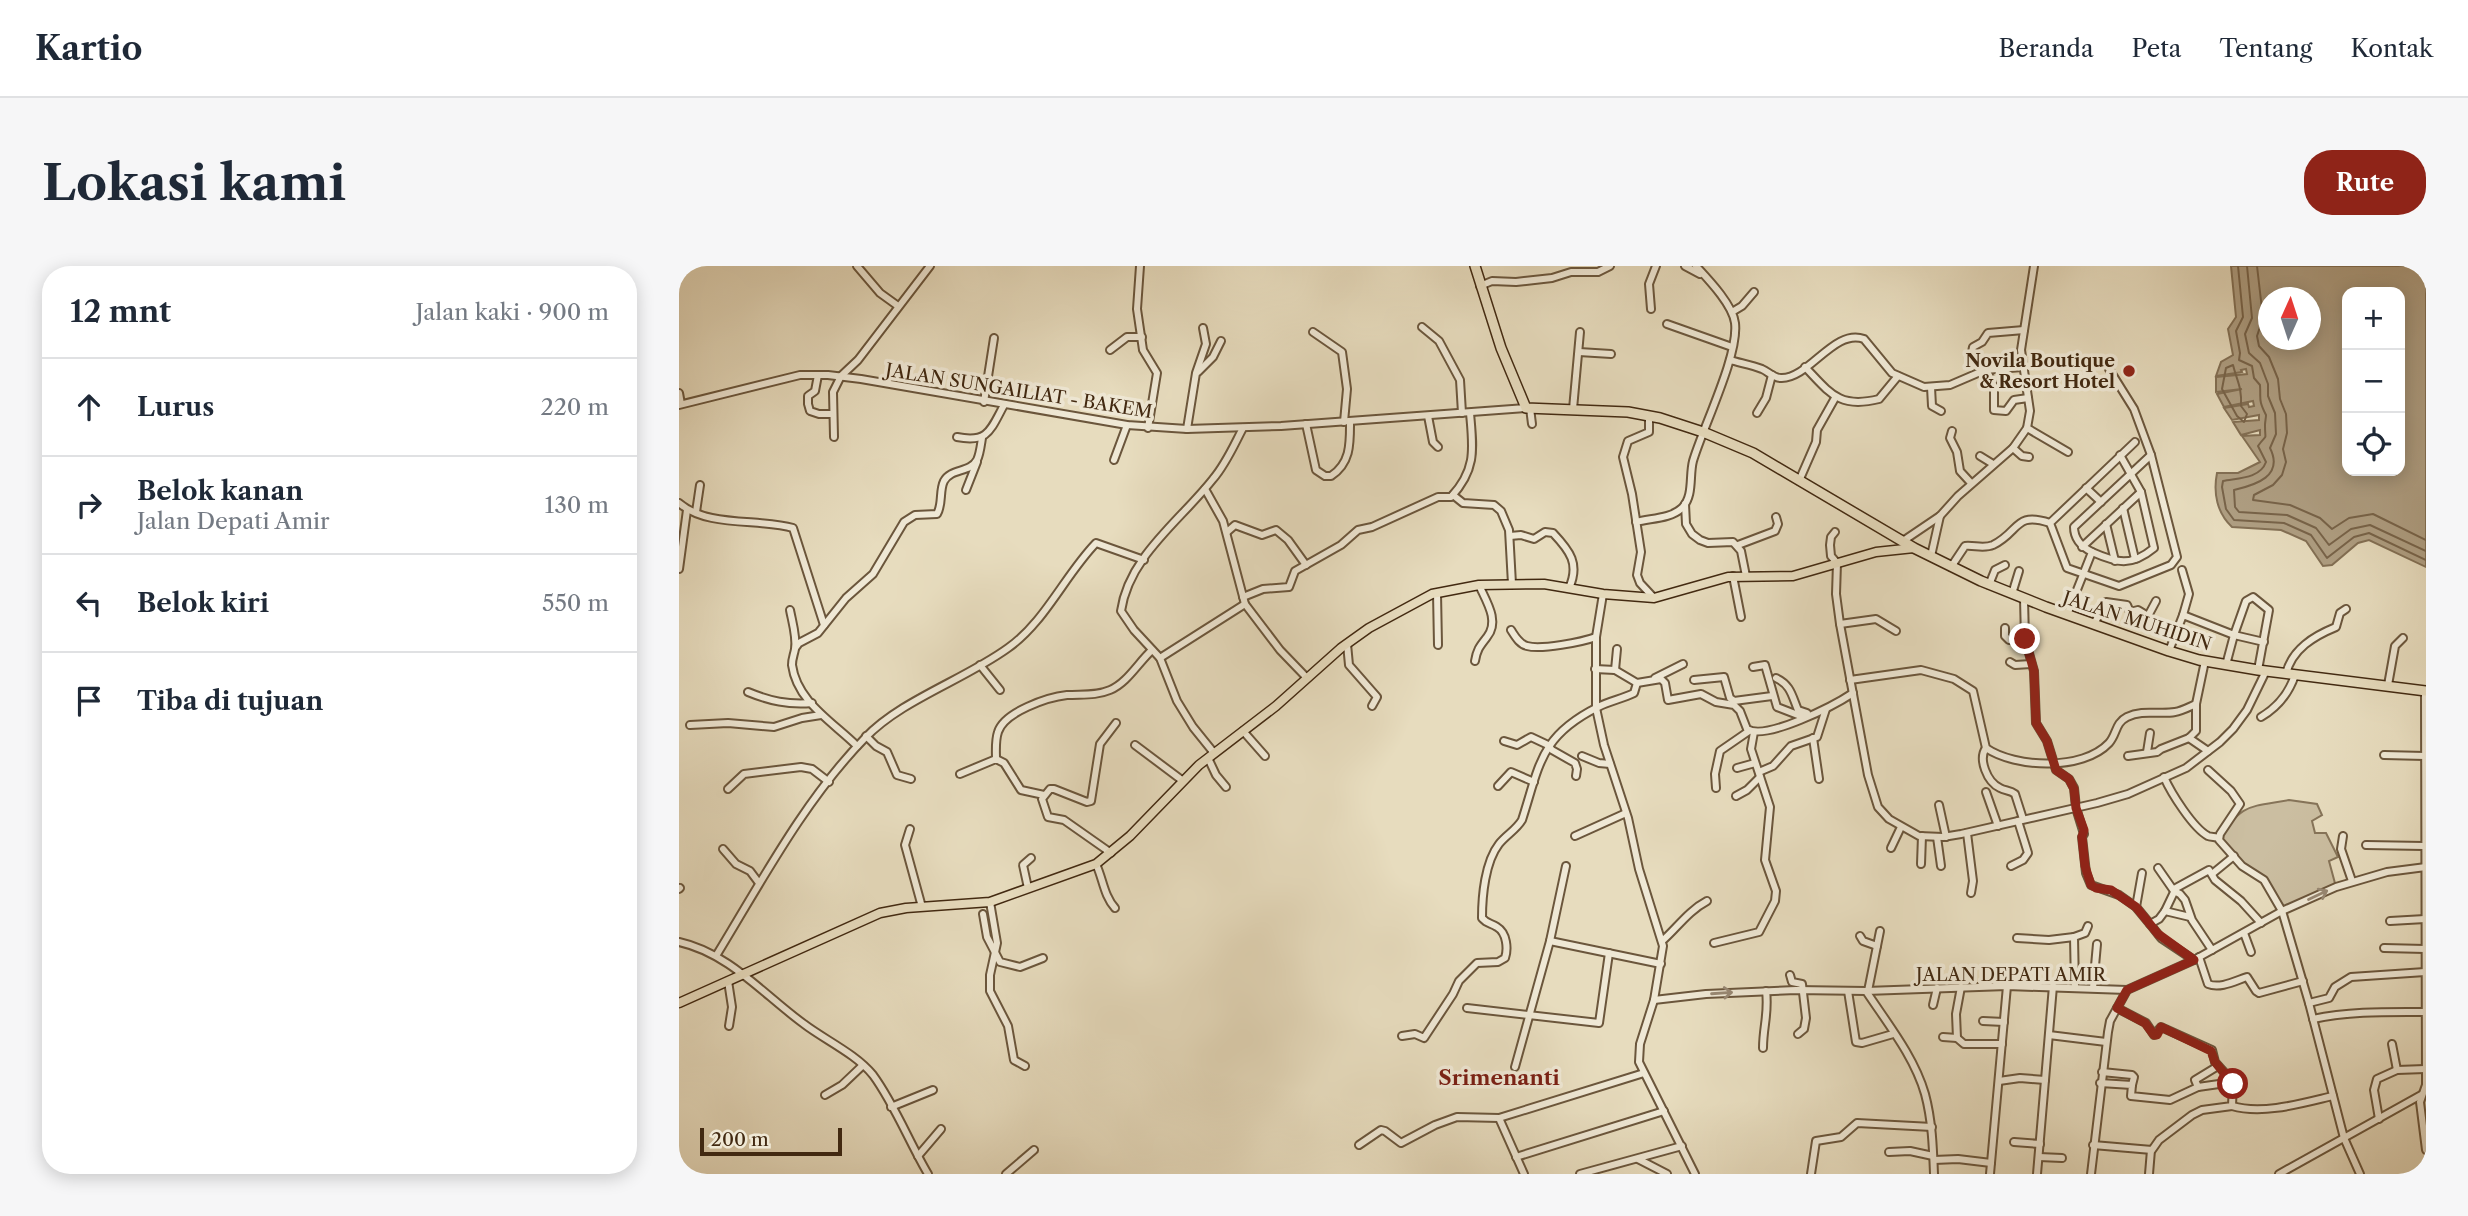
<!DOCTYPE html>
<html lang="id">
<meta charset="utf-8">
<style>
:root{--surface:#fff;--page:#f6f6f7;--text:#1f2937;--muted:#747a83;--line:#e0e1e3;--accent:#8f2418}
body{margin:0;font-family:"Libre Caslon Text",serif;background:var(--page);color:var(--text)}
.controls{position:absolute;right:21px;top:21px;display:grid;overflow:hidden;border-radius:14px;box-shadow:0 4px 18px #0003}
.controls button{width:63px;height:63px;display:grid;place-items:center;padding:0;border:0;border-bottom:2px solid var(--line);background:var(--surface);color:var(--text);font:35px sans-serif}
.compass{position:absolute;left:1579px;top:21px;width:63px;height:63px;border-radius:50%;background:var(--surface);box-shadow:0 4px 18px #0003;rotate:3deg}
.scale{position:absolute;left:21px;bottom:18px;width:142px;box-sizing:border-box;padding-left:7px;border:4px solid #422911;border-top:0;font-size:19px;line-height:24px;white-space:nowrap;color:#422911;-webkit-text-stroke:5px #efe8d5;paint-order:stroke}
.stop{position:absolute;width:21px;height:21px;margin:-16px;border:5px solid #8f2418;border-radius:50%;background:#fff}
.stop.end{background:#8f2418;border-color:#fff;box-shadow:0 2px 7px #0008}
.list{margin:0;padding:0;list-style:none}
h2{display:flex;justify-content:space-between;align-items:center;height:91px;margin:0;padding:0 28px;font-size:30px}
h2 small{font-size:23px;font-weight:400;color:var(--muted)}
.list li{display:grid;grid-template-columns:46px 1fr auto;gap:21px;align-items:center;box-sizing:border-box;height:98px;padding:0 28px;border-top:2px solid var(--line)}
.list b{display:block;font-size:26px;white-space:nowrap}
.list p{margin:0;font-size:23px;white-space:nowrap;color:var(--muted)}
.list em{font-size:23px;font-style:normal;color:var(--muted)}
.icon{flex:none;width:38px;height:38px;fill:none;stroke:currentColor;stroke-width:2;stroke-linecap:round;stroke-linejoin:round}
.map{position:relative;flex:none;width:1747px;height:908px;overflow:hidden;border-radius:28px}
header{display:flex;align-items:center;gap:42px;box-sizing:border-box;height:98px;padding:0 35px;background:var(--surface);border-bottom:2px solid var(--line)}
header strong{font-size:33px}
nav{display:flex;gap:38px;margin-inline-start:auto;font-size:24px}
.intro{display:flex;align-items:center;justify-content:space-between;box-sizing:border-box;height:168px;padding:0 42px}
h1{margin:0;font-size:49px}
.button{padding:18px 32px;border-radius:28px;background:var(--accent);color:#fff;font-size:24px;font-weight:700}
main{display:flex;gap:42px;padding:0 42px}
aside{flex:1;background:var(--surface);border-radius:28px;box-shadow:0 4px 18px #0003}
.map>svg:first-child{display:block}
</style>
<header>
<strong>Kartio</strong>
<nav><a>Beranda</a><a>Peta</a><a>Tentang</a><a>Kontak</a></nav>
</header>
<div class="intro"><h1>Lokasi kami</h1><a class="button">Rute</a></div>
<main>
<aside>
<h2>12 mnt<small>Jalan kaki · 900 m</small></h2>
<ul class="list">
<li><svg class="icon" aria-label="ahead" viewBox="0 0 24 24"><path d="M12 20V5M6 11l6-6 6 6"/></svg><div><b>Lurus</b></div><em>220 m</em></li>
<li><svg class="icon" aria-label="right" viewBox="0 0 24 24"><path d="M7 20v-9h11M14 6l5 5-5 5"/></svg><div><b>Belok kanan</b><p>Jalan Depati Amir</p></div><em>130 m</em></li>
<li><svg class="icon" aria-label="left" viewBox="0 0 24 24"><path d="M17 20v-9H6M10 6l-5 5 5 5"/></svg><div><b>Belok kiri</b></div><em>550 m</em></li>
<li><svg class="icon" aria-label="arrive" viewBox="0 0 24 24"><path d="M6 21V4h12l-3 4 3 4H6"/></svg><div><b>Tiba di tujuan</b></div></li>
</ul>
</aside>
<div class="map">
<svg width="1747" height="908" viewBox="0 0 1747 908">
<rect width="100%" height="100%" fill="#e7dcbe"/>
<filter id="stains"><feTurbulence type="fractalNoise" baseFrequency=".00286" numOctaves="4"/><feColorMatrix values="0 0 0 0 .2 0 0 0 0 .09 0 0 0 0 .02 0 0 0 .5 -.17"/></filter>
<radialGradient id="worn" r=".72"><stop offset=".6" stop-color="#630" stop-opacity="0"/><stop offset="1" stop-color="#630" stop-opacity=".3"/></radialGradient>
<path fill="#cbbea1" stroke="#867459" stroke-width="2" d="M1610,534L1638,538L1643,549L1633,555L1636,567H1647L1659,591L1650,595L1657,621L1605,645L1586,615L1563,600L1540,574C1562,537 1571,541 1610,534Z"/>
<path fill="#af9f83" stroke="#837055" stroke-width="2" fill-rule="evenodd" d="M1552,0H1747V301L1690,274L1679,277L1653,299L1644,300L1627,275L1602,264L1553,261C1538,247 1534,227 1538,207H1559L1581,196L1563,170L1581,169V164L1562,169L1554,156L1580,154V149L1553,154L1545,142L1569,138L1570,141L1575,140L1574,135L1545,141L1538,128L1563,123L1537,126V111L1568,108L1567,103L1562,104L1563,106L1537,110L1542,96L1554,89L1549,63L1557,51ZM1668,26H1721V205H1668ZM1590,32H1632V74H1590Z"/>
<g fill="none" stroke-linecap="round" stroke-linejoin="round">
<g stroke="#78644a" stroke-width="2">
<path d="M1559,0L1564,51L1557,65L1561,87L1560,94L1573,100L1575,112L1581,119C1582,134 1579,133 1587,149C1587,152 1586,156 1586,159C1586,177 1589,166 1579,180L1587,196C1581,213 1558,212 1544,215L1543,221L1547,243L1555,254L1605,257L1632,269L1648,292L1675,271L1690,267L1747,294"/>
<path d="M1568,0L1573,52L1566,68L1570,87L1581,97L1589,118V130L1596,147L1597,168L1591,182C1605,210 1577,219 1555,224L1556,241L1560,246L1608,249L1637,262L1650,279L1672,263L1691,259L1747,285"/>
<polyline points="1578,0 1584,52 1578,70 1580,80 1590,91 1599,113 1601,133 1607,148 1608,167 1604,183 1607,196 1603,209 1594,219 1575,229 1574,234 1611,239 1641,252 1653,263 1670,252 1694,248 1747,274"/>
<path d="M1554,99C1558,115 1563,121 1562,140L1568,148L1565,156L1558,150L1543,123L1547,102Z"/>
</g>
<defs>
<g id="minor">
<polyline points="178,0 201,27 219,40"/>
<polyline points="461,0 458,43 464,84 478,107 469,162"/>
<polyline points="1006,0 1021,8"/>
<polyline points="801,20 813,15 837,16 873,12 892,6 919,6 931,0"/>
<polyline points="972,43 970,18 977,0"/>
<polyline points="1053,46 1063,40 1075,26"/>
<polyline points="988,58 1053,81"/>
<polyline points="743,61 760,75 781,114 783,147"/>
<polyline points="634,66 663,86 668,123 665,156"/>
<polyline points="431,84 448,71 463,71"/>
<polyline points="900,86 932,88"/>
<polyline points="1293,86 1294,81 1303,76 1309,67 1345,64"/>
<path d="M1051,94C1061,97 1073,99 1083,103C1090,106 1094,112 1102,112C1130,113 1155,62 1185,73L1213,107L1245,121L1271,119L1306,104L1343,101"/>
<path d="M1126,101C1151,127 1160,143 1200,133L1219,110"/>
<polyline points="1430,103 1455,143 1472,189 1498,291 1492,299 1440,320 1388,302 1371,257 1456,176"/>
<polyline points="1307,104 1315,120 1315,144 1327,145 1335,134 1349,132"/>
<polyline points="519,106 534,91 542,75"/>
<polyline points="139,109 136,125 129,130 129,138 131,145 140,148 154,148"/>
<polyline points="1252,121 1253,140 1262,145"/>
<polyline points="0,127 2,138"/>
<polyline points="305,136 315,72"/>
<polyline points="0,139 121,109 149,109 182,113 448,159 508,163 602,160 847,142"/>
<polyline points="851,142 853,158"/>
<polyline points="894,143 901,66"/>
<polyline points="1078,147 1087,132 1093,109"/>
<polyline points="749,150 754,176 759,181"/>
<polyline points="970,150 970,166 949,175 944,191 953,228 962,286 958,309 961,317 975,332"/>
<path d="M627,158L637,204L646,210H652C672,197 671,177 671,156"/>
<polyline points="1348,162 1389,186"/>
<polyline points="508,163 517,107 527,78 524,62"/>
<polyline points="1273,165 1271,172 1278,186 1281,205 1292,217"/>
<polyline points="155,171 154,126 162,110 179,94 251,0"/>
<path d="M278,171C309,177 311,165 325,139"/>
<polyline points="1334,182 1343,190 1350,191"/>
<polyline points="1301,190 1314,198"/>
<polyline points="435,194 448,159"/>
<polyline points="1120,215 1137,176 1138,164 1156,132"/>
<polyline points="1407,222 1422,236"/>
<polyline points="526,223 544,255 566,338 601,384 627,411"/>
<polyline points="287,224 298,196"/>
<polyline points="774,229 784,237 815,239 822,245 830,264 833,318"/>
<path d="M0,237C29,262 80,252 114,262L145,359"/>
<polyline points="1006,238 1007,258 1013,268 1021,274 1029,277 1054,276 1062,285 1067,310"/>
<polyline points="1444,242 1456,293"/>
<polyline points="17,246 21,219"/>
<path d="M957,256C972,252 991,253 1003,242C1015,230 1010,210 1014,195C1024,161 1060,89 1056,57C1054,39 1029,13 1017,0"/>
<polyline points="1427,258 1436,295"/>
<polyline points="548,266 556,259 583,269 597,264 609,274 627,299"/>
<polyline points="1156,266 1152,271 1151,279 1152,290 1158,297 1157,328 1161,358 1189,509 1199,541 1210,553 1240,570 1264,571 1282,568 1418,537 1449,528 1507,502 1541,476 1554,463 1568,444 1587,405"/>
<path d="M831,270L842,269L855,273L866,266L874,267C891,285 901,298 890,322"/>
<polyline points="1224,275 1261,250 1279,230 1334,182 1348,162 1351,145 1342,84 1355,0"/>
<polyline points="1059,279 1096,265 1099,258 1097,251"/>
<polyline points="1403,281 1462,226"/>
<path d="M1413,286C1438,297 1452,301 1475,282L1462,226L1441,189"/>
<polyline points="1252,290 1261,250"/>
<path d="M1272,301L1286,280C1295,279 1305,283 1314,279C1341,266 1335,245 1371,257"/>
<polyline points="0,303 8,244"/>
<polyline points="1503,304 1510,328 1504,349"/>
<polyline points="1054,310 1062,351"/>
<polyline points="1310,319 1316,304 1326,299"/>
<polyline points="758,327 759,379"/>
<polyline points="924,328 917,371 917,442 925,479 949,552 960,603 984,680 975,734 961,778 960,796 1016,908"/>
<polyline points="1333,328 1340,305"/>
<path d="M564,331L584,323L610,321L616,305L662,279L679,264L693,261L759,231H772C798,203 794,182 791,147"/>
<polyline points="1345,333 1346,373 1355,405 1357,457 1368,475 1377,504 1390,513 1395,522 1397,542 1405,568 1403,571 1407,607 1412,619 1440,629 1457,641 1471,658 1480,653 1486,645 1511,651"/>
<path d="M111,344C113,355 118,371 116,383C115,389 113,392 113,399C118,436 154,456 178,480"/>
<path d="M1388,349L1413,286C1403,281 1395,273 1395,261L1472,189"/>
<polyline points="1161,358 1197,353 1217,365"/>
<polyline points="1415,358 1427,336 1448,339 1451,346 1459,344 1469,350 1477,335"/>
<polyline points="1326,362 1326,370 1330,374 1346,373"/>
<path d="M832,364C836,370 840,378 848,380C862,384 903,376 917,371"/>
<polyline points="668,378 670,399 698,431 693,440"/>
<path d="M117,381L120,377L139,367L167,332L194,308L225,256L236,249L258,248C264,238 260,225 265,215C272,202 291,207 298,194C301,188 302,178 303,172"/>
<polyline points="1490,385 1504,349 1555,369 1567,335 1574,331 1590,344 1579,404"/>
<polyline points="481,392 566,338"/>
<path d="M796,395C798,383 801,380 808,371C821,355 807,335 800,319"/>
<polyline points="1331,396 1336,399 1352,398"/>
<polyline points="301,399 321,424"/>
<polyline points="1547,399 1555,369 1585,376"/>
<polyline points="1074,401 1086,399 1098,441 1124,451"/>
<path d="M916,403L936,404L958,417L982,413L986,417L989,434L1022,428L1037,436L1055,439L1061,445L1068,463C1087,475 1156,439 1174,427"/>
<polyline points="936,404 938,383"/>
<path d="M1607,408C1613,383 1635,370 1657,361L1661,347L1667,343"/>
<polyline points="976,412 1004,398"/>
<path d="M1097,412C1112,419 1113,430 1119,444L1128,447"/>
<polyline points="1015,414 1045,411 1051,432 1055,435 1093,430"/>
<path d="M1171,414L1242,404L1275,413L1294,425L1307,482C1336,502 1404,505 1430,477C1438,468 1436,457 1448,451C1464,443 1480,449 1496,446C1503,445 1510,441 1517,438"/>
<polyline points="1709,419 1716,380 1724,372"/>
<polyline points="1746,424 1747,819 1741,836 1747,884"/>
<path d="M69,426C91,435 109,439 133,437"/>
<path d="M1582,451C1599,441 1610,427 1616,409"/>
<polyline points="11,459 49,457 95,461 123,452 142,449"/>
<polyline points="564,465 586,490"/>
<polyline points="187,470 197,480 208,486 218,509 232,513"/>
<polyline points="1134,472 1140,513"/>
<polyline points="1510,472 1529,485"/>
<polyline points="825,475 838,479 852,471 869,479 873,484 896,497 898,503 897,510"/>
<polyline points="456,479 504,515"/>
<path d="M1307,482C1299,493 1308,516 1321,522C1326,525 1331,524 1336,528L1344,553"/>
<polyline points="1468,486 1471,467"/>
<path d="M535,487L514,461L498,435L481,392L455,364L442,345C450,290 502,254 534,213C547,198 555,179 564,162"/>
<polyline points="1705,489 1746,490"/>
<polyline points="903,490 920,497 931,498"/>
<polyline points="1449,490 1478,486 1482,483 1510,472 1517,465 1517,438 1526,395"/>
<polyline points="529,492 537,509 547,521"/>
<path d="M317,493C317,485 316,475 319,466C325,446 369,431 388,429C403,428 417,430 431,424C448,417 459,397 473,384"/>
<polyline points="1058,502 1076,497"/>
<polyline points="1529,504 1552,525 1561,538 1541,568 1540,574 1563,600 1585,614 1603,645 1630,737 1665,872 1681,908"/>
<polyline points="1080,506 1094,500 1112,480 1138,471 1147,443"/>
<polyline points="281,508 317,493 325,497 342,524 365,529"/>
<path d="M1485,511C1492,527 1514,562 1529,570C1531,571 1537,571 1540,572"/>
<polyline points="819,520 832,506 855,516"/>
<polyline points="1037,522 1036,508 1041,485 1070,465"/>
<polyline points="49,523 65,508 122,501 133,503 150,516"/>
<polyline points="1307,526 1319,560"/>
<polyline points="1057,530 1068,524 1081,511"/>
<polyline points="1260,539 1267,571"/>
<polyline points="231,563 226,579 243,641"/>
<polyline points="1288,567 1294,615 1292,627"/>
<polyline points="896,570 947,547"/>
<polyline points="1664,570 1662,583 1673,615"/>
<polyline points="1258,571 1262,600"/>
<polyline points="1687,579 1745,580"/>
<polyline points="1212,582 1222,561"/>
<polyline points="44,583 57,598 71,605 80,617"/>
<polyline points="432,587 385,554 369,551 363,533 371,523 375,523 408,536 412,535 421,478 437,457"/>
<path d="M417,598C424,613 425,630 436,642"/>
<polyline points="1242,598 1243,570"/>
<polyline points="1332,600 1344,594 1349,587 1339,555"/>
<polyline points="1479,602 1495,625 1501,628 1506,634 1513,654 1533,684"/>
<polyline points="1533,608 1555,590"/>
<polyline points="349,622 344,599 352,592"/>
<polyline points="0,623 1,622"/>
<polyline points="311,636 318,677 311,709 311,725 329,760 335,794 346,800"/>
<polyline points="1457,641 1463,607"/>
<polyline points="1486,645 1497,622 1530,604 1536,614 1562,635 1582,657"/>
<polyline points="304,648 308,671 321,696 341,701 364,692"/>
<polyline points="1711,655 1746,653"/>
<polyline points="1471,658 1482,672 1515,694"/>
<polyline points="1565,667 1572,686"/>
<polyline points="1181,670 1184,675 1198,680"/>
<polyline points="1338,672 1370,674 1395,671"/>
<polyline points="871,675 982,698"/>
<path d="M983,675C998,662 1009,645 1028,635"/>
<path d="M0,676C50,687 85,729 125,758C146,774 177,788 194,809C216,839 230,876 249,908"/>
<polyline points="1035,677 1080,666 1096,635 1097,625 1086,594 1091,541 1072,483 1075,466"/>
<polyline points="1705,682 1746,683"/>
<path d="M37,690C81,618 126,533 186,472C222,434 285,414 329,382C366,356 386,309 417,277L465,294"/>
<path d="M1520,691L1529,718C1541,723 1556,715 1568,711L1577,725L1580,727L1624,715"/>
<polyline points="1111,709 1113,716 1123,718 1127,752 1125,763 1119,768"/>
<polyline points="49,715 53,741 50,760"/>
<polyline points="1396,721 1395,671 1406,667 1409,660"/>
<polyline points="1414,722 1418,678"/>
<polyline points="1169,725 1177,776 1183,777 1214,768"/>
<path d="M1187,725C1208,757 1235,790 1246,828C1253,854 1254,881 1255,908"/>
<polyline points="1189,725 1201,665"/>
<polyline points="975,734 1027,728 1117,724 1187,725 1328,720 1448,724 1515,694 1603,645 1657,621 1708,606 1747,601"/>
<polyline points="1630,737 1650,732 1656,721 1672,711 1746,706"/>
<polyline points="1254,739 1258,722"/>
<polyline points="788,742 920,757 930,687"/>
<path d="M1634,753C1671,745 1708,746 1746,746"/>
<polyline points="1304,755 1325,756"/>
<polyline points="1370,769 1427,776"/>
<path d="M723,770L736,768L745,772L774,728L780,715L798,697L819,696L826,692C829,683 828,667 818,661C812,657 808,658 803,652C803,630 806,596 820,578C827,569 837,564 843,554C861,498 861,470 919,441C930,435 943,433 955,427L958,417"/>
<polyline points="1264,771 1278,772 1285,778 1323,778"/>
<polyline points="1278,772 1277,748 1282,721"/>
<polyline points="1713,778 1718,804"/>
<path d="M1084,782C1084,761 1090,746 1087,725"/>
<polyline points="836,801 871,675 887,600"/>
<polyline points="1423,806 1453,809 1455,811 1453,819"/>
<polyline points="1320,815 1341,812 1366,814"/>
<polyline points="1421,817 1453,819 1452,830 1491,834 1519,821 1516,814 1539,800"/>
<polyline points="1519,821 1554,816"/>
<polyline points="146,829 163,819 183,800"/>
<path d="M1553,840C1584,849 1624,837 1654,830"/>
<polyline points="212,841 254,824"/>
<polyline points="820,852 845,908"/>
<polyline points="1700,853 1695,824 1698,813 1718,804 1746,803"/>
<polyline points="1335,876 1361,878"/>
<polyline points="680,879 702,864 706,865 722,877 756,859 778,851 820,852 965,807"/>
<polyline points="1414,879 1473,884 1480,874 1513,849 1523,844 1553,840 1554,816 1536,796 1533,784 1482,761 1475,769 1467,757 1438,742"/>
<polyline points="1210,886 1231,885 1254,890"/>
<polyline points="239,890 262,863"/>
<polyline points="837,891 985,845"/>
<polyline points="1360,891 1383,892"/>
<polyline points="959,893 988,908"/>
<polyline points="1255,894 1279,893 1312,897"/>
<polyline points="327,908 355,884"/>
<polyline points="901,908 1003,880"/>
<polyline points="1132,908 1137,875 1162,871 1178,857 1253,861"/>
<polyline points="1311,908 1328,720"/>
<polyline points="1358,908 1374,720"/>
<polyline points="1412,908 1429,766 1431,755 1448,724"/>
<polyline points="1470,908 1472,884"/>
<polyline points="1600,908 1742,829"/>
</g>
<polyline id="major" points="0,737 201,647 227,642 311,636 417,598 451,570 520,499 597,440 662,382 690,362 753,328 800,319 865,318 924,328 975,332 1049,311 1114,310 1197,286 1235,282"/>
<polyline id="highway" points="796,0 822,82 847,142 949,146 981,152 1024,166 1074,187 1235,282 1302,315 1367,341 1490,385 1520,394 1579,404 1747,425"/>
</defs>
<use href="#minor" stroke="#6b563c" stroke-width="10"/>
<use href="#major" stroke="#422911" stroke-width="11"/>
<use href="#highway" stroke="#422911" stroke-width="12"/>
<use href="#minor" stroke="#efe8d5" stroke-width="6"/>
<use href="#major" stroke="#e7dcbe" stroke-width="8"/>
<use href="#highway" stroke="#e7dcbe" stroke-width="9"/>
</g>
<defs><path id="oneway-shaft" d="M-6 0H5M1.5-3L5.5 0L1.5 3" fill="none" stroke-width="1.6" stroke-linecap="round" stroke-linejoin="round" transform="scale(1.75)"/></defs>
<g stroke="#988873">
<use href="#oneway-shaft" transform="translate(1639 629) rotate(-25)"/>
<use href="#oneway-shaft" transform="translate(1043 727) rotate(-4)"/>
</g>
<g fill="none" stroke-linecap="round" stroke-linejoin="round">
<polyline stroke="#8f2418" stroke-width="9" points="1346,373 1355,405 1357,457 1368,475 1377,504 1390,513 1395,523 1397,542 1405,564 1403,571 1406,600 1412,619 1417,622 1432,624 1457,641 1479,668 1515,694 1448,724 1438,742 1466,757 1475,769 1478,769 1482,761 1532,785 1536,796 1554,818"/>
</g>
<circle fill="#8f2418" stroke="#efe8d5" stroke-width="2.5" cx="1450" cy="105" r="7"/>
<g text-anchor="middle" stroke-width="7" stroke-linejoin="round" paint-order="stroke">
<g font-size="18" font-weight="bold" fill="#422911" stroke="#efe8d5" text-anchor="end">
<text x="1436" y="101">Novila Boutique<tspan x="1436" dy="21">&amp; Resort Hotel</tspan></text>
</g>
<g font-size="18" fill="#422911" stroke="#efe8d5">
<text transform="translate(340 125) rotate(9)" y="6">JALAN SUNGAILIAT - BAKEM</text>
<text transform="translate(1458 355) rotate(18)" y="6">JALAN MUHIDIN</text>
<text x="1332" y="715">JALAN DEPATI AMIR</text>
</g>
<g font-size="21" font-weight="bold" fill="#7a1f14" stroke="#efe8d5">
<text x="820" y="819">Srimenanti</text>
</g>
</g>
<rect width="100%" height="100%" filter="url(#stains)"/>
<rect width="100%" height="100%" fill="url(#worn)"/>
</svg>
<div class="controls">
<button>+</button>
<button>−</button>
<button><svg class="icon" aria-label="locate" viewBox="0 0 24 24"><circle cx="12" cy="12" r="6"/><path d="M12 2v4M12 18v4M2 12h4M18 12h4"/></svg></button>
</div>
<svg class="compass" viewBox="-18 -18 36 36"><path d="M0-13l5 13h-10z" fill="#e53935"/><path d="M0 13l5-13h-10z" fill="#747a83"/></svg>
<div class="scale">200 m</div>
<div class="stop" style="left:1554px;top:818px"></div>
<div class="stop end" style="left:1346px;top:373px"></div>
</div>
</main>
